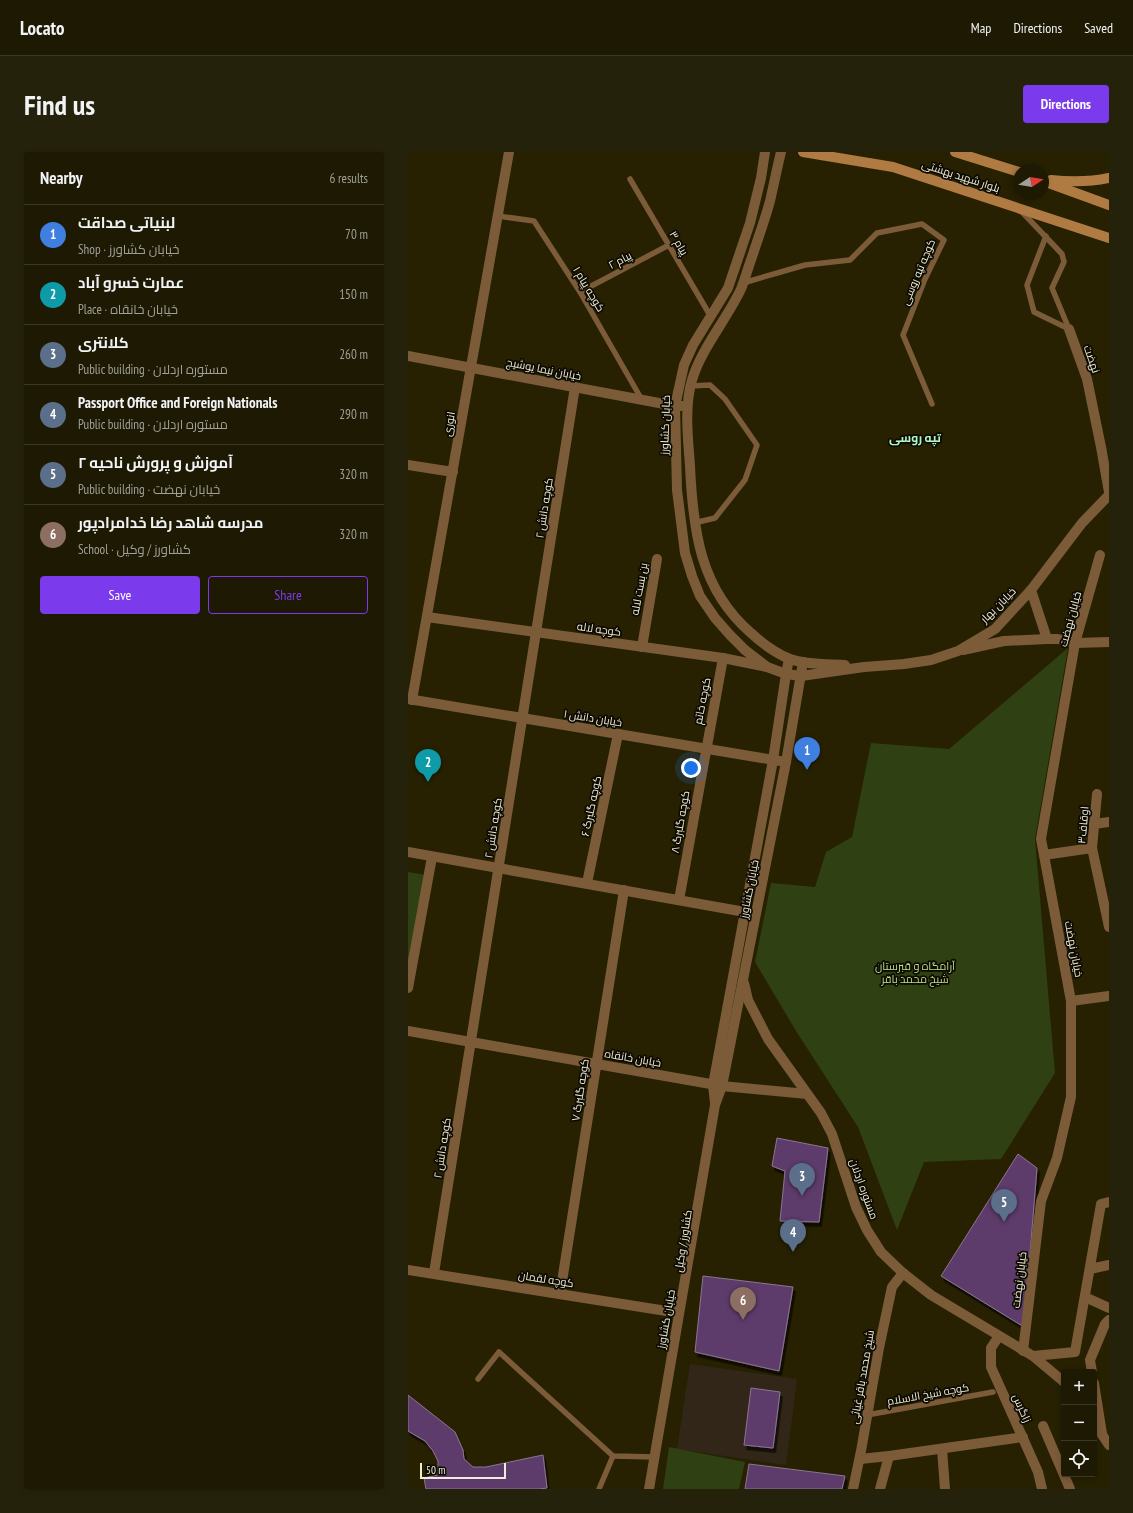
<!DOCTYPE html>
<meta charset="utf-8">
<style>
:root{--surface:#1d1902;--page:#25220c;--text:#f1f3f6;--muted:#a0a099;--line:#3b3824;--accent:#7c3aed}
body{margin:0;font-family:"PT Sans Narrow",Cairo,sans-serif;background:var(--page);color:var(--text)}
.controls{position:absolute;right:12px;bottom:12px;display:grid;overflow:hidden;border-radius:4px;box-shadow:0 2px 6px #0003}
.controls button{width:36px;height:36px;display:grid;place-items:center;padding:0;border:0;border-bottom:1px solid var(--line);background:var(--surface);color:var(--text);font:20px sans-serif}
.compass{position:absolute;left:605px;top:12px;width:36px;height:36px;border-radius:50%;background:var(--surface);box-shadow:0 2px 6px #0003;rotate:78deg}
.scale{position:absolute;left:12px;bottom:10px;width:86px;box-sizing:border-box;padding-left:4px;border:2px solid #efecd9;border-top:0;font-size:11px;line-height:14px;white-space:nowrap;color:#efecd9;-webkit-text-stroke:3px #0e0b02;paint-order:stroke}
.you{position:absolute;left:283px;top:616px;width:14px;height:14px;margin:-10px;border:3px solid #fff;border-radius:50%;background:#1a73e8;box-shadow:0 0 0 6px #1a73e833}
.badge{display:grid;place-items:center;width:26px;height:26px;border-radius:50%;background:var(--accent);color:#fff;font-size:13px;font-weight:700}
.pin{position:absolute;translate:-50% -33px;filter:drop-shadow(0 1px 2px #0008)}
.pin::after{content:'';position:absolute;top:21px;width:14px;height:12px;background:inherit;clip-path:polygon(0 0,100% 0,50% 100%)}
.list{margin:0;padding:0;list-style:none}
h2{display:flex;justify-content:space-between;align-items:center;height:52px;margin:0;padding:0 16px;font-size:17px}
h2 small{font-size:13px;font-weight:400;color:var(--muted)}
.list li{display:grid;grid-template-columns:26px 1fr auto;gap:12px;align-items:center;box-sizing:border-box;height:60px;padding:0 16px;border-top:1px solid var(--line)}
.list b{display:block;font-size:15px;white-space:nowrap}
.list p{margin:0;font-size:13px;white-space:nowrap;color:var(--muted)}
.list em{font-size:13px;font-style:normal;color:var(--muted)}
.actions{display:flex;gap:8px;padding:12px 16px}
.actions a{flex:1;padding:9px 0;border:1px solid var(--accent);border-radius:4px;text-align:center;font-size:14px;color:var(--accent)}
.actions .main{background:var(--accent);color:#fff}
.icon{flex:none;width:22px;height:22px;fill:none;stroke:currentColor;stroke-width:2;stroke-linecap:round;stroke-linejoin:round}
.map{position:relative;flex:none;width:701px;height:1337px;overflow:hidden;border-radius:4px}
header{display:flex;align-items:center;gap:24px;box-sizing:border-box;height:56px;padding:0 20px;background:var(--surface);border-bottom:1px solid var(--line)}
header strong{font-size:19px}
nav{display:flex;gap:22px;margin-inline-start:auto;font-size:14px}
.intro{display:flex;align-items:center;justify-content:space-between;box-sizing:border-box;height:96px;padding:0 24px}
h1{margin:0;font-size:28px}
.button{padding:10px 18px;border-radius:4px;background:var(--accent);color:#fff;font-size:14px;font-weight:700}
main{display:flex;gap:24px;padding:0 24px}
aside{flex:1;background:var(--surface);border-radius:4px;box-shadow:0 2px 6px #0003}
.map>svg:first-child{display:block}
</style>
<header>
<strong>Locato</strong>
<nav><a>Map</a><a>Directions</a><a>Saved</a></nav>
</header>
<div class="intro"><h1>Find us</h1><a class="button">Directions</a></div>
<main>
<aside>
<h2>Nearby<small>6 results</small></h2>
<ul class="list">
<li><span class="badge" style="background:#3f7fe0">1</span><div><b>لبنیاتی ‌صداقت</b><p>Shop · خیابان کشاورز</p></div><em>70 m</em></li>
<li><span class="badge" style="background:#0f9aa8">2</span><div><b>عمارت خسرو آباد</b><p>Place · خیابان خانقاه</p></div><em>150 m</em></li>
<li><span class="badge" style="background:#5c6f8a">3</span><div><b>کلانتری</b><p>Public building · مستوره اردلان</p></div><em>260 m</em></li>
<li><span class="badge" style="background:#5c6f8a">4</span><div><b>Passport Office and Foreign Nationals</b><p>Public building · مستوره اردلان</p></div><em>290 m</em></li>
<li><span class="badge" style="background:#5c6f8a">5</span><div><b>آموزش و پرورش ناحیه ۲</b><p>Public building · خیابان نهضت</p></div><em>320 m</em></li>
<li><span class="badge" style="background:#8d6e63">6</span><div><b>مدرسه شاهد رضا خدامرادپور</b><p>School · کشاورز / وکیل</p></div><em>320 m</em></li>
</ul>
<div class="actions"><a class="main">Save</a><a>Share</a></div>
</aside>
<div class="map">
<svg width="701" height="1337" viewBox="0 0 701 1337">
<defs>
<filter id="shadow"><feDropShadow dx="2.5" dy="4.5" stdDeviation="0" flood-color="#0009"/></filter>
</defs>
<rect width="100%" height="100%" fill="#272102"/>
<polygon fill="#322618" points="282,1212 389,1227 378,1313 269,1297"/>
<g fill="#2f4012">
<polygon points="660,496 627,687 647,921 593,1007 516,1010 489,1078 450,975 388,879 347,810 363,731 407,735 418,700 444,685 463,591 541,597"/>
<polygon points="0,720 18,723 0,818"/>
<polygon points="261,1295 337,1310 331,1337 255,1337"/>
</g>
<g fill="#5d3b6a" stroke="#8b7693" filter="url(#shadow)">
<polygon points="369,986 420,996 411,1070 372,1069 377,1019 364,1014"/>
<polygon points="610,1002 629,1016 616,1175 533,1124"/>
<polygon points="295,1124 385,1135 371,1219 287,1200"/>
<polygon points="343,1236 372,1240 365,1296 336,1293"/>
<polygon points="0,1243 47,1280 55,1298 56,1307 65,1315 78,1315 135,1303 139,1336 131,1337 18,1337 16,1326 30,1323 30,1309 25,1299 17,1289 0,1279"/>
<polygon points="341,1312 437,1324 434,1337 337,1337"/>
</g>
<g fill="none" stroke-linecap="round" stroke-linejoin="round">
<g stroke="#7c5b39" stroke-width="5.5">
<polyline points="222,27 303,165"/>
<polyline points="614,60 654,102 656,110 644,136 661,177"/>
<polyline points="90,64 126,69 172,140 234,248"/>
<polyline points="638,84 619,133 626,160 661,177"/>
<polyline points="335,131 397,113 442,108 469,81 514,72 536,88 517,127 495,183 524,252"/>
<polyline points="172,140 261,93"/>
<polyline points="283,234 302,233 317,247 349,293 337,328 307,366 286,371"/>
<polyline points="70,1227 91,1200 205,1304 247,1305"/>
<polyline points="459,1263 585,1240"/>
<polyline points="191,1337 205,1304"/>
</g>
<g stroke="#7c5b39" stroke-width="10">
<polyline points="661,177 679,227 693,295 701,340"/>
<polyline points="0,204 267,254 279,254"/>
<polyline points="0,313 45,320"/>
<polyline points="623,438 639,487"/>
<polyline points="19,465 315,506 359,515"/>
<polyline points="234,495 249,407"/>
<polyline points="555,498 596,489 639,487 650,487 667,491 701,490"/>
<polyline points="0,547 378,610"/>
<polyline points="4,548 101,0"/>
<polyline points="689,642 684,696 701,775"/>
<polyline points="686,672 701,670"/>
<polyline points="0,700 337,760"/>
<polyline points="636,703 684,696"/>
<polyline points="179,731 210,582"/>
<polyline points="271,748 315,506"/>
<polyline points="0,836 24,705"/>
<polyline points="663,849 701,844"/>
<polyline points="0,879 314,934 399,942"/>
<polyline points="682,1117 701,1113"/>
<polyline points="0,1118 271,1161"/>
<polyline points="26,1121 167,235"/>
<polyline points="152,1142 216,738"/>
<polyline points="677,1145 701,1156"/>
<polyline points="591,1184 583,1196 583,1215 630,1320 634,1337"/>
<polyline points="615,1199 633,1049 649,1006 663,945 663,849 633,687 667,491 692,403"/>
<polyline points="625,1204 667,1200 693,1052 701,1050"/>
<polyline points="684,1220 682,1208 697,1172 701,1168"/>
<polyline points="686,1231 694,1282"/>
<polyline points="635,1274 662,1337"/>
<polyline points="534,1297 537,1337"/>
<polyline points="452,1307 481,1304 615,1285"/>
<polyline points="445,1337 453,1299 471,1196 484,1135 495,1121"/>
<polyline points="472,1337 481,1304"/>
</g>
<g stroke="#7c5b39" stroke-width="10">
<polyline points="357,0 353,26 342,71 320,136 285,193 276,213 267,254 269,338 277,401 284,424 292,444 307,466 322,483 337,498 359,515 378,522 393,524 456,515 496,512 523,508 550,499 587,477 623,438 674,371 701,343"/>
<path d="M373,0C369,16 366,32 362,49C357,68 350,86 344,105C340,116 337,127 333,137C319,167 293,197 284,228C276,255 280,286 282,314C285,379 292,437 343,481C355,492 367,501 382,507C399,513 419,512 437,513"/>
<polyline points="336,831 340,848 360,887 413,961 424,982 448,1055 459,1078 473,1100 495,1121 523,1143 625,1204 656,1230"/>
<polyline points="307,951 305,933 365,608 378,522 381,507"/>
<polyline points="686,1271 701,1293"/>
<polyline points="241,1337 307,953 314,934 378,610 395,510"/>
</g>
<g stroke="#b07b42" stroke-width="10">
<polyline points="395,0 485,15 701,86"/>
<polyline points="547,0 611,20"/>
<path d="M643,28C662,30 682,30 701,26"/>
<polyline points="635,29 701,53"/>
</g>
</g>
<g text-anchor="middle" stroke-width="3.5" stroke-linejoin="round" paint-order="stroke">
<g font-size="11" fill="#efecd9" stroke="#0e0b02">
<text transform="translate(553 24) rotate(18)" y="4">بلوار شهید بهشتی</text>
<text transform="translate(271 91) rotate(60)" y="4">پیام ۳</text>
<text transform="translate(212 108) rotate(-28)" y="4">پیام ۲</text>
<text transform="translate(510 120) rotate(-67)" y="4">کوچه تپه روسی</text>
<text transform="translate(181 137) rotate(59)" y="4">کوچه پیام ۱</text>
<text transform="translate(684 207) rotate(71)" y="4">نهضت</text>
<text transform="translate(136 217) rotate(11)" y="4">خیابان نیما یوشیج</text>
<text transform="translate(41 272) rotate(-80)" y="4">انوری</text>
<text transform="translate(257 273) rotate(-88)" y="4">خیابان کشاورز</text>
<text transform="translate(136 356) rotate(-81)" y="4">کوچه دانش ۲</text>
<text transform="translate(231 437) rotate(-80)" y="4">بن بست لاله</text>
<text transform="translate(590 453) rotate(-45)" y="4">خیابان بهار</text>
<text transform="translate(662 467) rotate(-75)" y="4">خیابان نهضت</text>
<text transform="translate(191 477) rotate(8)" y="4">کوچه لاله</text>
<text transform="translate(294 549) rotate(-79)" y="4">کوچه خاتم</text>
<text transform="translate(185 566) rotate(9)" y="4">خیابان دانش ۱</text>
<text transform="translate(183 654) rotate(-78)" y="4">کوچه گلبرگ ۶</text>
<text transform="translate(272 670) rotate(-80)" y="4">کوچه گلبرگ ۸</text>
<text transform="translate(675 673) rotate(-85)" y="4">اوقاف۳</text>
<text transform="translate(85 676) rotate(-81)" y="4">کوچه دانش ۲</text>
<text transform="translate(341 737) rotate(-79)" y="4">خیابان کشاورز</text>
<text transform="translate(666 797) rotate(79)" y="4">خیابان نهضت</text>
<text transform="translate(225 906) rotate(10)" y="4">خیابان خانقاه</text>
<text transform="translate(172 938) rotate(-81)" y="4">کوچه گلبرگ ۷</text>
<text transform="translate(34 996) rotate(-81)" y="4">کوچه دانش ۲</text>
<text transform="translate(456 1037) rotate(70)" y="4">مستوره اردلان</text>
<text transform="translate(275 1089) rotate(-81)" y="4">کشاورز / وکیل</text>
<text transform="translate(138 1127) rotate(9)" y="4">کوچه لقمان</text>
<text transform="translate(611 1128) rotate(-83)" y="4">خیابان نهضت</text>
<text transform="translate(258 1167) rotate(-80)" y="4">خیابان کشاورز</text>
<text transform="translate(454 1225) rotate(-80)" y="4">شیخ محمد باقر غیاثی</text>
<text transform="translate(520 1242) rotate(-10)" y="4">کوچه شیخ الاسلام</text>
<text transform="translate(614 1256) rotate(66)" y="4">زاگرس</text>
</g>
<g font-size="11" fill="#bddf8b" stroke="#0e0b02">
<text x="507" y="818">آرامگاه و قبرستان<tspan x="507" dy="13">شیخ محمد باقر</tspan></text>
</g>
<g font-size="12" font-weight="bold" fill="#aff8c5" stroke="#0e0b02">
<text x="507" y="290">تپه روسی</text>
</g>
</g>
</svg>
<div class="controls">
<button>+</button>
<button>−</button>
<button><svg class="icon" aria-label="locate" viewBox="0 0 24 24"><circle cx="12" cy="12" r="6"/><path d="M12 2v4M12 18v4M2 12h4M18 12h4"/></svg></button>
</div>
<svg class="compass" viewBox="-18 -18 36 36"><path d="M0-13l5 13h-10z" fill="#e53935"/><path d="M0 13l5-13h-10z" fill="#a0a099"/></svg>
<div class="scale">50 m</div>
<div class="you"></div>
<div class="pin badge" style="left:399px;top:618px;background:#3f7fe0">1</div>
<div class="pin badge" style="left:20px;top:630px;background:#0f9aa8">2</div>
<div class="pin badge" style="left:394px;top:1044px;background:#5c6f8a">3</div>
<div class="pin badge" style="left:385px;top:1100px;background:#5c6f8a">4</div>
<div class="pin badge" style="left:596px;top:1070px;background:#5c6f8a">5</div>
<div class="pin badge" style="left:335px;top:1168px;background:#8d6e63">6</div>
</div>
</main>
